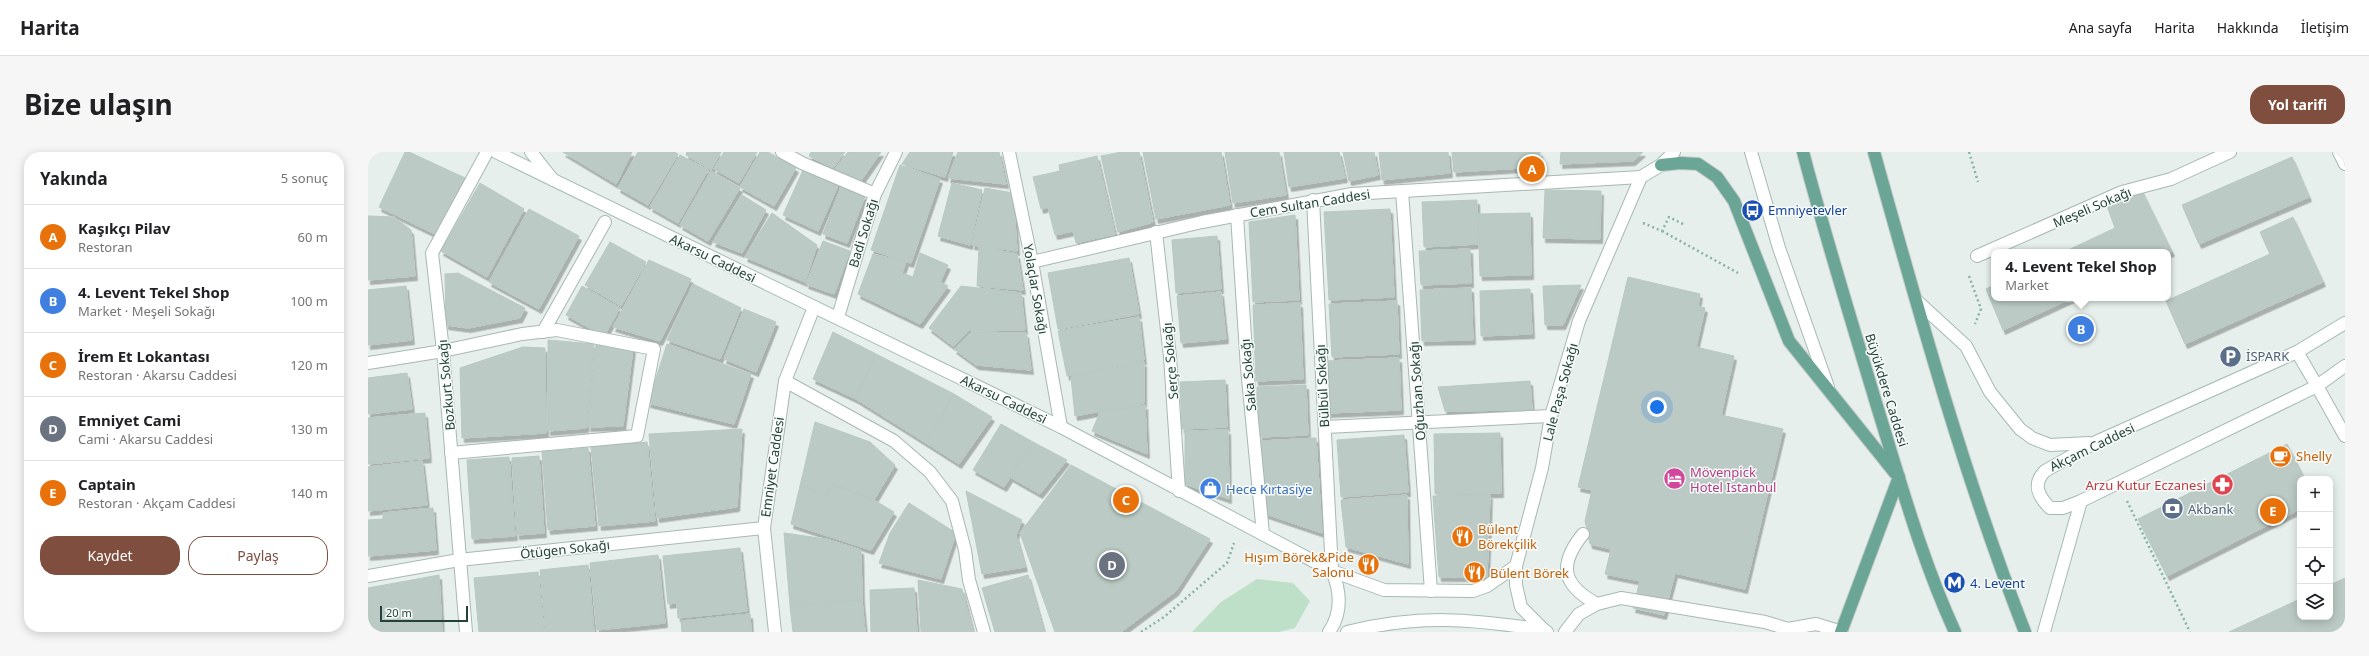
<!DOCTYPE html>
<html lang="tr">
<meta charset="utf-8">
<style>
:root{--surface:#fff;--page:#f6f6f6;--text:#202124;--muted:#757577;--line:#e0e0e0;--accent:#7f4e3f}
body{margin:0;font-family:"Noto Sans",sans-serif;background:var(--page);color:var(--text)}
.controls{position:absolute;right:12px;bottom:12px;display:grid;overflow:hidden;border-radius:8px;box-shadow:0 2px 10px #0003}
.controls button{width:36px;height:36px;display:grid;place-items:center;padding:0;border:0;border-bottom:1px solid var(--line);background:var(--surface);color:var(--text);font:20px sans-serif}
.scale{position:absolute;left:12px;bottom:10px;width:88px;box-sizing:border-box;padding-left:4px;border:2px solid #24423a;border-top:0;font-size:11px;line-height:14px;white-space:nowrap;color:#24423a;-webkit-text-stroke:3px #f7fbf9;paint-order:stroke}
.you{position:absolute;left:1289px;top:255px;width:14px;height:14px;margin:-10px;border:3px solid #fff;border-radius:50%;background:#1a73e8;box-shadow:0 0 0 6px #1a73e833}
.badge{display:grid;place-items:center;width:26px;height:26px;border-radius:50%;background:var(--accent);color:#fff;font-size:13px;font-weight:700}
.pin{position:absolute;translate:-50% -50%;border:2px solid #fff;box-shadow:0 1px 4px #0006}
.popup{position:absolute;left:1623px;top:97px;width:180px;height:52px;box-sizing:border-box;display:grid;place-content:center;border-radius:8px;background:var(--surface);filter:drop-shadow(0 1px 3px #0005);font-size:13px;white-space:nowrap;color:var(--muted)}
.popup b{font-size:15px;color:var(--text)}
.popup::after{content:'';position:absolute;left:50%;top:100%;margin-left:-8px;border:8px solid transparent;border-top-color:var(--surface)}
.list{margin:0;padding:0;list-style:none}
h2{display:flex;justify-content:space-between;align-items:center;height:52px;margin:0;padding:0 16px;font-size:17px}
h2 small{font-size:13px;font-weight:400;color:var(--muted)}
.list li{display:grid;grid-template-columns:26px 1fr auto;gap:12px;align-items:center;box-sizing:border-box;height:64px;padding:0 16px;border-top:1px solid var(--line)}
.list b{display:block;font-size:15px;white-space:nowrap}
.list p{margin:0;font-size:13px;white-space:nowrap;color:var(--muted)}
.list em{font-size:13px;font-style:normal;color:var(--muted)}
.actions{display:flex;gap:8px;padding:12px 16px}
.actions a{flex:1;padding:9px 0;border:1px solid var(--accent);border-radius:16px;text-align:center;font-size:14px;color:var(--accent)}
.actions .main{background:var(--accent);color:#fff}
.icon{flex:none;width:22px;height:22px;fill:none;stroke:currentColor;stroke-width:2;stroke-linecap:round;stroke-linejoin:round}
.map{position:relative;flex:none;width:1977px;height:480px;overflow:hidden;border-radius:16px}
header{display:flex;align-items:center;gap:24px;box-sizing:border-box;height:56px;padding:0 20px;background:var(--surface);border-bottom:1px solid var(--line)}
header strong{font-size:19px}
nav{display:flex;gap:22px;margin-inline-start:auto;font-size:14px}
.intro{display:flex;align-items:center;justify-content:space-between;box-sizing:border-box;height:96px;padding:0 24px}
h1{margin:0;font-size:28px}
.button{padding:10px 18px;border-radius:16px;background:var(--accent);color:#fff;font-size:14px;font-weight:700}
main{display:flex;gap:24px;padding:0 24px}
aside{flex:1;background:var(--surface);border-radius:16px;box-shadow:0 2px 10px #0003}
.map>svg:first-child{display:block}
</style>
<header>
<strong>Harita</strong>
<nav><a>Ana sayfa</a><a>Harita</a><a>Hakkında</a><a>İletişim</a></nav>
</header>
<div class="intro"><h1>Bize ulaşın</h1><a class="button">Yol tarifi</a></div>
<main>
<aside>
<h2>Yakında<small>5 sonuç</small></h2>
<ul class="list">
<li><span class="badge" style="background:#e8710a">A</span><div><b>Kaşıkçı Pilav</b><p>Restoran</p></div><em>60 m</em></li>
<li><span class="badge" style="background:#3f7fe0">B</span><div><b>4. Levent Tekel Shop</b><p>Market · Meşeli Sokağı</p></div><em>100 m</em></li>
<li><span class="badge" style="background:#e8710a">C</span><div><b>İrem Et Lokantası</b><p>Restoran · Akarsu Caddesi</p></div><em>120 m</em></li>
<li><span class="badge" style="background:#6b7280">D</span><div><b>Emniyet Cami</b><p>Cami · Akarsu Caddesi</p></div><em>130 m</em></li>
<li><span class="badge" style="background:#e8710a">E</span><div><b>Captain</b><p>Restoran · Akçam Caddesi</p></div><em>140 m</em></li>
</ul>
<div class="actions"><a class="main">Kaydet</a><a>Paylaş</a></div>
</aside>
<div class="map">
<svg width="1977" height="480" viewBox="0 0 1977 480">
<defs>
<filter id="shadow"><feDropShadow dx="2.5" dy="4.5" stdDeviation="0" flood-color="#0004"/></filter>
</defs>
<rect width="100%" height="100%" fill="#e6efeb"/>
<polygon fill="#bfe0c8" points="889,427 925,431 942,449 927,476 911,480 824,480 853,450"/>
<g fill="#bbcac4" stroke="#b8c9c2" filter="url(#shadow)">
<polygon points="37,0 41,0 97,26 69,83 11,55"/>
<polygon points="195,0 264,0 248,32"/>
<polygon points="270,0 306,0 310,2 280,53 250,36"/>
<polygon points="319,0 353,0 343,18 318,3"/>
<polygon points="356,0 389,0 371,31 346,17"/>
<polygon points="392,0 400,0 428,16 406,54 372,35"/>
<polygon points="443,0 477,0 465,16 441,4"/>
<polygon points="480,0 513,0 492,30 467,17"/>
<polygon points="542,0 585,0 577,25 534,12"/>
<polygon points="590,0 631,0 638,32 580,26"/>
<polygon points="754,0 771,0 785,70 750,80 733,4"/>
<polygon points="775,0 853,0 862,53 788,67"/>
<polygon points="857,0 911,0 918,43 865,51"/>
<polygon points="916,0 971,0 977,26 921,35"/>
<polygon points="975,0 1006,0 1010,23 981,29"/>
<polygon points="1011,0 1080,0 1082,21 1014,28"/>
<polygon points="1084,0 1172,0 1172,15 1086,20"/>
<polygon points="1193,0 1275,0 1265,9 1192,12"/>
<polygon points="312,3 340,18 310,71 282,55"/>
<polygon points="729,4 747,82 708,91 705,79 687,83 680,55 673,57 665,25 692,19 691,13"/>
<polygon points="1924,5 1941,45 1831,92 1814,53"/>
<polygon points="532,13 572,27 543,111 503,98"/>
<polygon points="436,16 471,31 450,79 415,63"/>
<polygon points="343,19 372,36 340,89 312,73"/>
<polygon points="112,31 156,57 119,125 73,99"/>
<polygon points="584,31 614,38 602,93 570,84"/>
<polygon points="473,35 497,44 479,91 455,82"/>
<polygon points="617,36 645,41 649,99 604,93"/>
<polygon points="1773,37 1804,100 1800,101 1696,100 1747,76 1739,54"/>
<polygon points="1177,38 1233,39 1232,87 1175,86"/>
<polygon points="374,43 398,58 374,101 345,90"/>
<polygon points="1109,48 1110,92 1056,95 1054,50"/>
<polygon points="161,57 211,84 171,157 121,130"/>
<polygon points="1022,57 1026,145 961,148 956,60"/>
<polygon points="404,61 449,93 437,130 377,105"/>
<polygon points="1162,61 1163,123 1112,124 1110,62"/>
<polygon points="927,63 931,148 885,150 881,70"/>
<polygon points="0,64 26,65 43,78 47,124 0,128"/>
<polygon points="1925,65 1955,130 1817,192 1798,149 1902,102 1892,80"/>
<polygon points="849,84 853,137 808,141 804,88"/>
<polygon points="455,89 482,99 466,142 438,132"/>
<polygon points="242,90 278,110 253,154 217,133"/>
<polygon points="611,95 649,102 655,138 609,134"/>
<polygon points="1102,97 1103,131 1053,133 1051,99"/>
<polygon points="552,101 580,113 572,130 580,134 552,172 490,142 505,102 538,110 534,121 545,125"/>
<polygon points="761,106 771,162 690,177 680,121"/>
<polygon points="281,108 323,127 292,189 245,175"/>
<polygon points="90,121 157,156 152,166 100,176 78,173 77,122"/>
<polygon points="1260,125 1332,142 1330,154 1337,156 1328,195 1366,204 1353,263 1415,277 1377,437 1307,421 1296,463 1265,456 1272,429 1237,422 1243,397 1222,392 1217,369 1224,338 1210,335"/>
<polygon points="325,132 373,156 352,207 299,188"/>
<polygon points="1213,133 1195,173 1177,173 1175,134"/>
<polygon points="1626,133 1626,146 1704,146 1635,178 1618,137"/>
<polygon points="38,134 44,188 0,193 0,138"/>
<polygon points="214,134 252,156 236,184 198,163"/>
<polygon points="593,134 653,141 657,178 602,178 585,194 561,176"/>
<polygon points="1103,136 1105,188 1054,189 1052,138"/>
<polygon points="1162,137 1164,182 1113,184 1112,139"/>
<polygon points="853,140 858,187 813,191 809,144"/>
<polygon points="1029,149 1031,202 964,205 961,152"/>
<polygon points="932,151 935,227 888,229 885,153"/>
<polygon points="376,157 408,170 388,220 356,207"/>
<polygon points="771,165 776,208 699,224 690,179"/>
<polygon points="465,180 508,202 488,247 445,227"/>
<polygon points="603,180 658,181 663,218 608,213 586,197"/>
<polygon points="180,188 226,192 218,276 180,279"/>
<polygon points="228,192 265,196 255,274 220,275"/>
<polygon points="299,192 383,222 366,272 280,251"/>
<polygon points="155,195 177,196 178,281 94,286 92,216"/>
<polygon points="508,202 586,242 558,291 488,247"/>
<polygon points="1031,206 1033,258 961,261 958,209"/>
<polygon points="776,210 776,251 707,264 703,225"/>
<polygon points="39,221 44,257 0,262 0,226"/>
<polygon points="857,228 859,275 814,277 812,230"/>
<polygon points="1162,229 1164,258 1077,259 1070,235"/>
<polygon points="938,233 940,283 892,285 889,235"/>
<polygon points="586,242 624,265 591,312 558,291"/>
<polygon points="777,253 779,302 724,279 732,260"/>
<polygon points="57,261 61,306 0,312 0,266"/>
<polygon points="447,270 502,290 527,313 506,348 464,332 458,342 432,334"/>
<polygon points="633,272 665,290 636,335 605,318"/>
<polygon points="374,277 369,355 289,366 281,282"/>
<polygon points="860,278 861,347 817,332 817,279"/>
<polygon points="1132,281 1133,341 1067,342 1066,282"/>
<polygon points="1036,283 1040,340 973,345 969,288"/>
<polygon points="948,286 954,381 898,362 893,289"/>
<polygon points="279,290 287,369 231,374 223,295"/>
<polygon points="665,290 699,308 672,342 642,325"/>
<polygon points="1919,292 1937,327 1932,327 1932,357 1799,424 1770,367"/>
<polygon points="220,296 227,374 180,378 174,300"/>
<polygon points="171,304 176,381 149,383 144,306"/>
<polygon points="141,305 147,384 104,387 99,308"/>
<polygon points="54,309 59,353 0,359 0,315"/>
<polygon points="703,313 842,387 808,439 753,480 687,480 652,381"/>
<polygon points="464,332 506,348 526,360 503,398 423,372 432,334 458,342"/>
<polygon points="598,339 654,368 648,383 657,415 614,422"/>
<polygon points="1039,343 1040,412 978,395 973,348"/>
<polygon points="1122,343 1119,425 1071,425 1065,344"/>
<polygon points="541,351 588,381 573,427 511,411 522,381"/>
<polygon points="65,356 68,398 0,404 0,368 15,367 15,361"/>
<polygon points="416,381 458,387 493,398 494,448 422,454"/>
<polygon points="372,396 379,459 310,466 309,451 300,452 295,404"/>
<polygon points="290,403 297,471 229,478 222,411"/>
<polygon points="220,413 226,480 178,480 172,418"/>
<polygon points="170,420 176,480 111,480 106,426"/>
<polygon points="71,423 74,480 0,480 0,436"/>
<polygon points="660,423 676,480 627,480 614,436"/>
<polygon points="1977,426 1977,480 1861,480 1932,447 1932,465 1962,465 1962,433"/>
<polygon points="550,428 594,437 605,480 553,480"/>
<polygon points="546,436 549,480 503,480 502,438"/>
<polygon points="494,448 497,480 425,480 422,454"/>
<polygon points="382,462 383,480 314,480 313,469"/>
</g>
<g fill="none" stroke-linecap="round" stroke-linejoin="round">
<defs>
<g id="service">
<polyline points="1383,0 1411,96 1460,235"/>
<path d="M1215,382C1190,413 1194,433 1229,452"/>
<polyline points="1197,480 1211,462 1229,452 1253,446 1397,470 1420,477 1448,472 1474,480"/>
</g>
<g id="minor">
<polyline points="163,0 185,28"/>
<polyline points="414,0 434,11 507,42"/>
<polyline points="641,0 664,110 693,275"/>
<polyline points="1971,0 1977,12"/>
<polyline points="1034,39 1063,439"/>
<polyline points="945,48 964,419"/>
<polyline points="869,63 879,216 895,382"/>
<polyline points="788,80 802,205 811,339"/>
<polyline points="1609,104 1754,40 1803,27 1862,0"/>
<polyline points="664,110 834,70 984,42 1273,25"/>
<polyline points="470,165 507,42 528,0"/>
<polyline points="175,180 237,70"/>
<polyline points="0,211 75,199 154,182 189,178 286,197 269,284 83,301"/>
<polyline points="417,229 526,289 562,320 584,349 597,398 601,428 616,480"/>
<polyline points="1949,234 1977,284"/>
<polyline points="957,275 1183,264"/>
<polyline points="0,424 91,408 396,376"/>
<polyline points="98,480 75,199 64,101 119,0"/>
<polyline points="407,480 396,376 417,229 446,155"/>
</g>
<g id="tertiary">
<polyline points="964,419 1016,438 1105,439 1119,434 1148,414"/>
<polyline points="1176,478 1153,455 1148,433 1148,414 1174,316 1183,264 1211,169 1273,25 1293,13 1306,0"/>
</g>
<g id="secondary">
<path d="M128,0L693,275L964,419C973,440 974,461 961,480"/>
<polyline points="1549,149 1598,194 1622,240 1652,277 1664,286 1682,293 1721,291"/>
<path d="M1977,171L1929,200L1728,290L1677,319C1664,332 1670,344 1682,356H1695L1713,349L1949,234L1977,214"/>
<polyline points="1929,200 1949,234"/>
<path d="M979,480C1052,462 1103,467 1176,478L1179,480"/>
<polyline points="1676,480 1713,349"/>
</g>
<g id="primary">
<path d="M1435,0C1457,84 1483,167 1508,251C1532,328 1553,406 1587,480"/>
<path d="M1506,0C1551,161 1596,324 1657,480"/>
<polyline points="1293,13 1312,11 1330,12 1349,25 1366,49 1421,189 1527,321"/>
<polyline points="1473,480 1531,325"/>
</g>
</defs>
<use href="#service" stroke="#a8b8b2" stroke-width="14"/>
<use href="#minor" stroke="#a8b8b2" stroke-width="14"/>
<use href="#tertiary" stroke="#a8b8b2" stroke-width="14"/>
<use href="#secondary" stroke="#a4bbb3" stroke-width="14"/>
<use href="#primary" stroke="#c2cac8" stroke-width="14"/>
<g stroke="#86b3a5" stroke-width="2.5" stroke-dasharray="2 3" stroke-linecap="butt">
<polyline points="1601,0 1610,30"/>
<polyline points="1275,71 1294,79 1301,65 1317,73"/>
<polyline points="1294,79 1370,121"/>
<polyline points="1601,124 1613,157 1607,172"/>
<polyline points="1759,349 1822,480"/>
<polyline points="773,480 796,465 859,411 866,391"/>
</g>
<use href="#service" stroke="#fff" stroke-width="12"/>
<use href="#minor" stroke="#fff" stroke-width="12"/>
<use href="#tertiary" stroke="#fff" stroke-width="12"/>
<use href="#secondary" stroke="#fff" stroke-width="12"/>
<use href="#primary" stroke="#6aa596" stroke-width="12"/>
</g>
<defs>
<symbol id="bus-disc" viewBox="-11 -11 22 22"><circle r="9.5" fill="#1a4fb4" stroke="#f7fbf9"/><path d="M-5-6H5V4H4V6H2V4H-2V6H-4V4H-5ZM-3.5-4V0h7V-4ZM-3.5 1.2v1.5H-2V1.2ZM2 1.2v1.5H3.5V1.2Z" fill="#fff"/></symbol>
<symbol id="parking-disc" viewBox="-11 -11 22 22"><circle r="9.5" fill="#5c6f8a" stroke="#f7fbf9"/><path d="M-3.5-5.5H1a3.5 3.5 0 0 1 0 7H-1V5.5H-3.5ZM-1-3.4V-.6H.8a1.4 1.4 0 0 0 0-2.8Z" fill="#fff"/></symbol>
<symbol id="cafe-disc" viewBox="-11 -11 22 22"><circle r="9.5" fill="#e8710a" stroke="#f7fbf9"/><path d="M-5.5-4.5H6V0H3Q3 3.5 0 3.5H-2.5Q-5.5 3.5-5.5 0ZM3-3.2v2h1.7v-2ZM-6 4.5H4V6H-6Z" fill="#fff"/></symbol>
<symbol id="hotel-disc" viewBox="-11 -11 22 22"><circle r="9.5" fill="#d1479c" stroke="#f7fbf9"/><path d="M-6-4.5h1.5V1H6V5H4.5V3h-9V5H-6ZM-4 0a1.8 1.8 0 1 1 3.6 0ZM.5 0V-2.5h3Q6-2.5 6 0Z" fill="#fff"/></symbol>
<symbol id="pharmacy-disc" viewBox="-11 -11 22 22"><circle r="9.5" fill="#e0444e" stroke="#f7fbf9"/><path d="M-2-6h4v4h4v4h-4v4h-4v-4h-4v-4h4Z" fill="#fff"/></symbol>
<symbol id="shop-disc" viewBox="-11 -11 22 22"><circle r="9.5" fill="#3f7fe0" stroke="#f7fbf9"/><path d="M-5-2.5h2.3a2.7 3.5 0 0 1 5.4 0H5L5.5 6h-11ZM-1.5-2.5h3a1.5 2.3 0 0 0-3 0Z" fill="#fff"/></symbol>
<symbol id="bank-disc" viewBox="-11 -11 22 22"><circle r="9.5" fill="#5c6f8a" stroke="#f7fbf9"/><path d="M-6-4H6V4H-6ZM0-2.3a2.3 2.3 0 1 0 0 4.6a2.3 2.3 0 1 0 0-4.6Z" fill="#fff"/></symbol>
<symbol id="restaurant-disc" viewBox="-11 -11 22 22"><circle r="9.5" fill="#e8710a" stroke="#f7fbf9"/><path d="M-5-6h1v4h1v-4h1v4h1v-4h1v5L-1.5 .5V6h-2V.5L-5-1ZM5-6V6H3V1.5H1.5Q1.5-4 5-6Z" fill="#fff"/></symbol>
<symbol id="metro-disc" viewBox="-11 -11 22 22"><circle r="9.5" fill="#1a4fb4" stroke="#f7fbf9"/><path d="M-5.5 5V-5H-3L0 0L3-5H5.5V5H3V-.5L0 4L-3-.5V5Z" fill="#fff"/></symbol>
</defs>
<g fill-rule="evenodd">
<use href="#bus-disc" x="1372" y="46" width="25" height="25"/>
<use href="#parking-disc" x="1850" y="192" width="25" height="25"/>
<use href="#cafe-disc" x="1900" y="292" width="25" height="25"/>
<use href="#hotel-disc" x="1294" y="314" width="25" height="25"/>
<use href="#pharmacy-disc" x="1842" y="320" width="25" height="25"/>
<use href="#shop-disc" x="830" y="324" width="25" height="25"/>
<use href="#bank-disc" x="1792" y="344" width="25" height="25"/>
<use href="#restaurant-disc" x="1082" y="372" width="25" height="25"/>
<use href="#restaurant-disc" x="988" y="400" width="25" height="25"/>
<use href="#restaurant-disc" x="1094" y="408" width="25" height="25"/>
<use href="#metro-disc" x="1574" y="418" width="25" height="25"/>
</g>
<g text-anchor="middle" stroke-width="3" stroke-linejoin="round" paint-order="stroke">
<g font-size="13" fill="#24423a" stroke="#f7fbf9">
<text transform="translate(942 51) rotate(-9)" y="5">Cem Sultan Caddesi</text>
<text transform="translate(1724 55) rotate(-23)" y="5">Meşeli Sokağı</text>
<text transform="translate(495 81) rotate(-73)" y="5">Badi Sokağı</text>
<text transform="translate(345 106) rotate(26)" y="5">Akarsu Caddesi</text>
<text transform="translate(668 137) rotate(80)" y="5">Yolaçlar Sokağı</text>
<text transform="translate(802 209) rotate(-95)" y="5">Serçe Sokağı</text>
<text transform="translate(880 223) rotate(-95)" y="5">Saka Sokağı</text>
<text transform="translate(78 233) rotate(-95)" y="5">Bozkurt Sokağı</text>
<text transform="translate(954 234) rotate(-93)" y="5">Bülbül Sokağı</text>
<text transform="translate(1519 238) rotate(73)" y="5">Büyükdere Caddesi</text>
<text transform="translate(1049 239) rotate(-94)" y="5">Oğuzhan Sokağı</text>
<text transform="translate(1192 240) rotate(-75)" y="5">Lale Paşa Sokağı</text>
<text transform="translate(636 247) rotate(26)" y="5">Akarsu Caddesi</text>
<text transform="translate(1724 295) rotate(-26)" y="5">Akçam Caddesi</text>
<text transform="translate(404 315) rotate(-82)" y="5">Emniyet Caddesi</text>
<text transform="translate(197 397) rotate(-6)" y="5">Ötügen Sokağı</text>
</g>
<g font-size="13" fill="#164399" stroke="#f7fbf9" text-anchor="start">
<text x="1400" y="63">Emniyetevler</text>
<text x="1602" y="436">4. Levent</text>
</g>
<g font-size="13" fill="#4e5e75" stroke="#f7fbf9" text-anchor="start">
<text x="1878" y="209">İSPARK</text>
<text x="1820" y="362">Akbank</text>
</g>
<g font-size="13" fill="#c56008" stroke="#f7fbf9" text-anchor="start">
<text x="1928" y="309">Shelly</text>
<text x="1110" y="382">Bülent<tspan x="1110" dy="15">Börekçilik</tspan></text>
<text x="986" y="410" text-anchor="end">Hışım Börek&amp;Pide<tspan x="986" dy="15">Salonu</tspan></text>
<text x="1122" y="426">Bülent Börek</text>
</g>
<g font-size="13" fill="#b23c85" stroke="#f7fbf9" text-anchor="start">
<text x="1322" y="325">Mövenpick<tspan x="1322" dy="15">Hotel Istanbul</tspan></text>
</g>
<g font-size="13" fill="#be3a42" stroke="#f7fbf9" text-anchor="end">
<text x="1838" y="338">Arzu Kutur Eczanesi</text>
</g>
<g font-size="13" fill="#366cbe" stroke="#f7fbf9" text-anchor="start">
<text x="858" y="342">Hece Kırtasiye</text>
</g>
</g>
</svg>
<div class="controls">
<button>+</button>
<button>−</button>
<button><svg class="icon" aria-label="locate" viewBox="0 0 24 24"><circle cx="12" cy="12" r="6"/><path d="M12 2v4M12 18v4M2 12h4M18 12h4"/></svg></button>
<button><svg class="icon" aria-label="layers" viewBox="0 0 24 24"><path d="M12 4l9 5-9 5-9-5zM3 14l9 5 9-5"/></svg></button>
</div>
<div class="scale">20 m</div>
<div class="you"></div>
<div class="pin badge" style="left:1164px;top:17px;background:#e8710a">A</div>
<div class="pin badge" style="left:1713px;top:177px;background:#3f7fe0">B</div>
<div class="popup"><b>4. Levent Tekel Shop</b>Market</div>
<div class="pin badge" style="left:758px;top:348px;background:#e8710a">C</div>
<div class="pin badge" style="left:744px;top:413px;background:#6b7280">D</div>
<div class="pin badge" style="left:1905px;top:359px;background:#e8710a">E</div>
</div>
</main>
